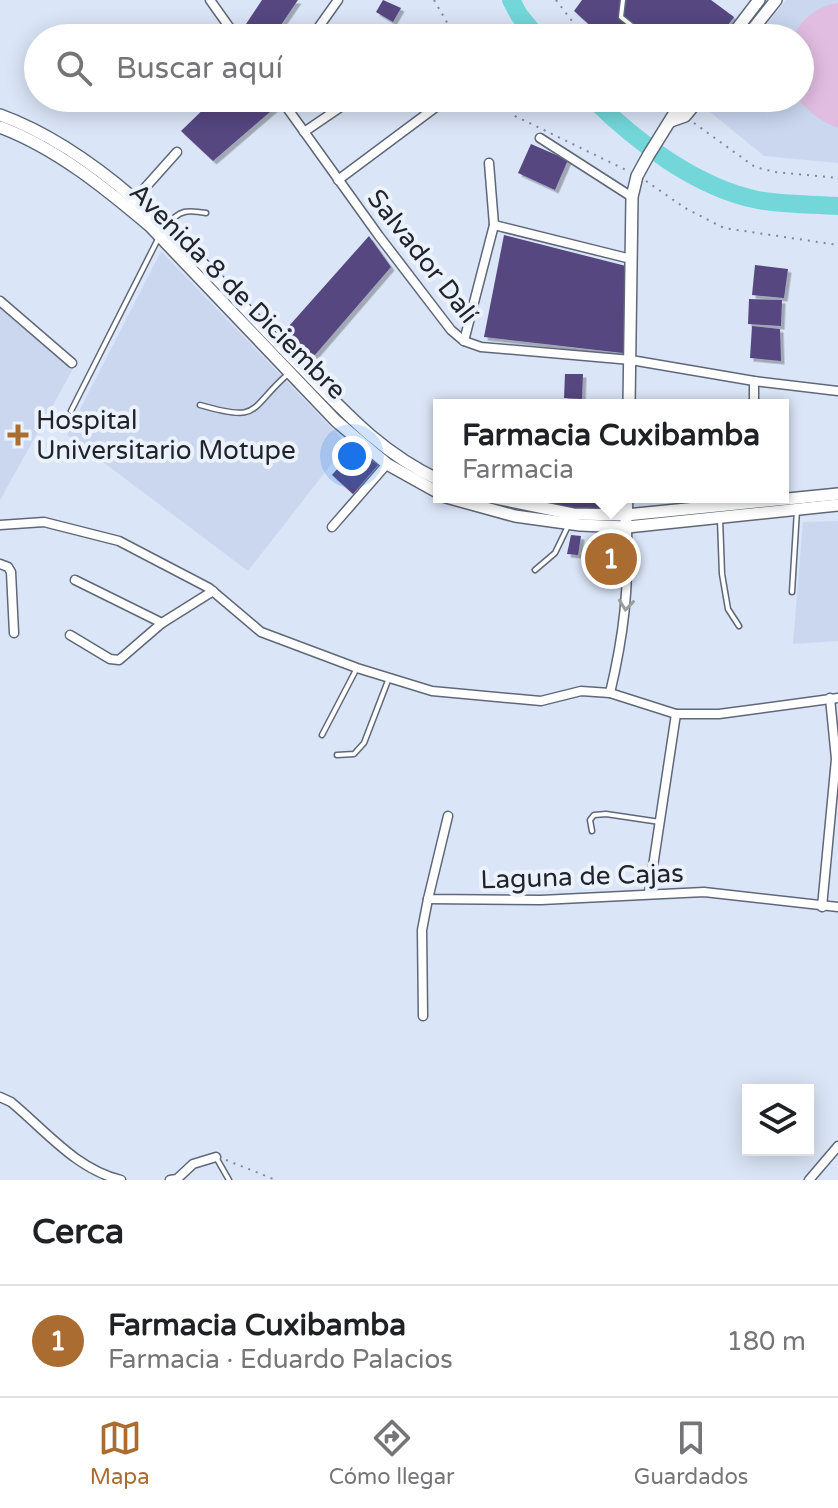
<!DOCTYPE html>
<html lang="es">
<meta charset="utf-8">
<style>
:root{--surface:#fff;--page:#f2f2f2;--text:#202124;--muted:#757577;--line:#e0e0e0;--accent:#aa6c31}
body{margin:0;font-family:"Varela Round",sans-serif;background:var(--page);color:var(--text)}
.controls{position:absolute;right:24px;bottom:24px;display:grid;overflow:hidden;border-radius:0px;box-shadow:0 4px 20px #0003}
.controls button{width:72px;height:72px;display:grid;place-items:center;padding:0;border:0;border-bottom:2px solid var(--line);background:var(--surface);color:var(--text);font:40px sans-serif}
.you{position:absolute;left:352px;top:456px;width:28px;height:28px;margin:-20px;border:6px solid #fff;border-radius:50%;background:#1a73e8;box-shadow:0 0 0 12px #1a73e833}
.badge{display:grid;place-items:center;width:52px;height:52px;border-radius:50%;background:var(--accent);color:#fff;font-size:26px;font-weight:700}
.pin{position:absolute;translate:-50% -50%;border:4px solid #fff;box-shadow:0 2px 8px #0006}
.popup{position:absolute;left:433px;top:399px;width:356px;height:104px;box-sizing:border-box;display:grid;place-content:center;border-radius:0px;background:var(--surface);filter:drop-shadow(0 2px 6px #0005);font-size:26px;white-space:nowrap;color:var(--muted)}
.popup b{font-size:30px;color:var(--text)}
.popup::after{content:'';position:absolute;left:50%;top:100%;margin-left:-16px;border:16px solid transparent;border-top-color:var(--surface)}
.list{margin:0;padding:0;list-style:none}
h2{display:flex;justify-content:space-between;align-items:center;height:104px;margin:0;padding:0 32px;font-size:34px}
h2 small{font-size:26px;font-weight:400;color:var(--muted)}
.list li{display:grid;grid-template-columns:52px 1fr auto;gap:24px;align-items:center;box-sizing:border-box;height:112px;padding:0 32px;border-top:2px solid var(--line)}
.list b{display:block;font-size:30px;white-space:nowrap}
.list p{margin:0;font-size:26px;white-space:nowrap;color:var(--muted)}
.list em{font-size:26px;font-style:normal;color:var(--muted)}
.icon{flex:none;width:44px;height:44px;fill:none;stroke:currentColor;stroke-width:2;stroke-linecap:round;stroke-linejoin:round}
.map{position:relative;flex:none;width:838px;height:1180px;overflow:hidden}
.search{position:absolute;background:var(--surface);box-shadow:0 4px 20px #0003;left:24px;right:24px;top:24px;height:88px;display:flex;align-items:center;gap:20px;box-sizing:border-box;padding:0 28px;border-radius:44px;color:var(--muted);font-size:30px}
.sheet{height:216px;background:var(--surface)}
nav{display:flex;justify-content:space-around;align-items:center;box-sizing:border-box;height:112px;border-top:2px solid var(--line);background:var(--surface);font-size:22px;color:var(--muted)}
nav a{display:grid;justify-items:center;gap:4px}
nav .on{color:var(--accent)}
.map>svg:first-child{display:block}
</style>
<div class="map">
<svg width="838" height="1180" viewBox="0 0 838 1180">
<defs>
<filter id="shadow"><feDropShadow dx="3.5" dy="3.5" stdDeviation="0" flood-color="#0004"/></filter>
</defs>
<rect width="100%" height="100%" fill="#dae5f7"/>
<g fill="#cad7ef">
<polygon points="786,0 838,0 838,163 764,156 704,107 710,98 800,98 800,38 756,38"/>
<polygon points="161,251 347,444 248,571 67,435"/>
<polygon points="0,307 73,369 0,500"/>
<polygon points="838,521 838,641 793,644 803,522"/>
</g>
<path fill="#e2bde2" d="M838,3V128C821,122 809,112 797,98H800V38H792C802,19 817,6 838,3Z"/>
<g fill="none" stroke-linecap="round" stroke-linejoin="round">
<g stroke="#73d7da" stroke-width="18">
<polyline points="511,0 519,15 538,38"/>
<path d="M592,98C635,141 697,188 758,200C784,205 812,204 838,206"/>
</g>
</g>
<g fill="#564781" filter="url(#shadow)">
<polygon points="262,0 298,0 272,38 249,38 242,30"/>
<polygon points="383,0 401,8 393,22 376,12"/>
<polygon points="582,0 711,0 734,17 718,38 604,38 574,11"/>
<polygon points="215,98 272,98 277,106 213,161 181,131"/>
<polygon points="531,144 568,160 555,190 518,173"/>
<polygon points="504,235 626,266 623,353 484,337"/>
<polygon points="369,236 391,267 308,363 281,335"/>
<polygon points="755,265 788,269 784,298 752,295"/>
<polygon points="749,299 782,300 781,326 748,324"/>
<polygon points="752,326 780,329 781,361 750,358"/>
<polygon points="565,374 583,374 582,399 564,398"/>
<polygon points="355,448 378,465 353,494 332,475"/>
<polygon points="508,497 616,497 616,511 562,508"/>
<polygon points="571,535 581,536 578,555 567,554"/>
<polygon points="623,536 624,583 601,583 600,538"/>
</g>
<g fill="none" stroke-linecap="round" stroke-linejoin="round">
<defs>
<g id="lane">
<polyline points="623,0 621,17 647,38"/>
<path d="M168,226C178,209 189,210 206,213"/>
<path d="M200,405C262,423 248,409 288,374"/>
<polyline points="71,411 158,239"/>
<polyline points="720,519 722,574 728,609 739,626"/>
<polyline points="535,570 555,553 569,524"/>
<polyline points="792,592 797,510"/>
<polyline points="322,735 357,668"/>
<polyline points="337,755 354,754 364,743 389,678"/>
<polyline points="592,831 590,820 594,815 606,814 660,822"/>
<polyline points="217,1159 229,1180"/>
</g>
<g id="street">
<polyline points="210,0 237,38"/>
<polyline points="311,38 338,0"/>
<polyline points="280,98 379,236 451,330 464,341 481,347 631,360 754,381 838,391"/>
<polyline points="304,132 354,98"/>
<polyline points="540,138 632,197"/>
<polyline points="338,180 448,98"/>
<polyline points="135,199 177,152"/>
<polyline points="494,225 631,259"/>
<polyline points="0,301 72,363"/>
<polyline points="464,341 494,225 489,163"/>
<polyline points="754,405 754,381"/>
<polyline points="0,525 44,522 119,541 209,588 261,632 357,668 432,691 541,701 581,691 610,693 676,714 719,714 838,698"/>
<polyline points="332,527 387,464"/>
<polyline points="0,564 8,567 11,572 14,633"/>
<polyline points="75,580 162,623"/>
<polyline points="70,635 110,659 119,660 162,623 213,591"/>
<path d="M610,693C624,634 629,589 627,527"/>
<polyline points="448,816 428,899 541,900 704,892 838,907"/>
<polyline points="649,893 676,714"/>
<polyline points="822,907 836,759 830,698"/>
<polyline points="423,1016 422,930 428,899"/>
<path d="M0,1097L11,1102C46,1131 76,1169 121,1180"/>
<polyline points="170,1180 177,1179 193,1164 216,1157"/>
<polyline points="809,1180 838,1146"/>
</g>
<g id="secondary">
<polyline points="730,38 759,0"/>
<polyline points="746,38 776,0"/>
<path d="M0,115C118,158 212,277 298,364C343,410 379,452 439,480"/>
<polyline points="671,121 685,116 700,98"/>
<path d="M0,127C56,148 105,188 150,226L336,421L387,464L439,493"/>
<polyline points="629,405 632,197 637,176 648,156 684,98"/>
<polyline points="446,497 515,516 580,525 627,527 838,505"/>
<polyline points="491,497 573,514 626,515 838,494"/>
<polyline points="626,520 627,497"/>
</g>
</defs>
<use href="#lane" stroke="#5f6878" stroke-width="7"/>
<use href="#street" stroke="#5f6878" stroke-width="11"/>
<use href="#secondary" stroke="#5f6878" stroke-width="14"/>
<g stroke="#828996" stroke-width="2" stroke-dasharray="2 6" stroke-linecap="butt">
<polyline points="434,0 456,38"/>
<polyline points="556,0 578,29 590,38"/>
<polyline points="499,98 515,116 626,170"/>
<polyline points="694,123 755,167 775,172 838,178"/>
<polyline points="646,181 685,208 724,228 838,245"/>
<polyline points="226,1160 276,1180"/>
</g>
<use href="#lane" stroke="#fff" stroke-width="4"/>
<use href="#street" stroke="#fff" stroke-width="8"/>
<use href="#secondary" stroke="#fff" stroke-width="11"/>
</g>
<defs><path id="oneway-chevron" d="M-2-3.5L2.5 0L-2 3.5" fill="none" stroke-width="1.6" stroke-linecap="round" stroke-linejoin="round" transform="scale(2)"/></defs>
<use stroke="#9b9ca0" href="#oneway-chevron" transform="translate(626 605) rotate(96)"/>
<path fill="#aa6c31" stroke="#ebf2fd" stroke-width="3" d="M14 423h8v8h8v8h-8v8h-8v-8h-8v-8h8z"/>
<g text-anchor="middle" stroke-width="8" stroke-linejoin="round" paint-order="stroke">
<g font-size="26" fill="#21242b" stroke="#ebf2fd">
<text transform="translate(423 256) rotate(52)" y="9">Salvador Dalí</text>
<text transform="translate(238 291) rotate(45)" y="9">Avenida 8 de Diciembre</text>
<text transform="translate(582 876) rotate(-2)" y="9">Laguna de Cajas</text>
</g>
<g font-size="26" fill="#21242b" stroke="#ebf2fd" text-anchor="start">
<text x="36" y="429">Hospital<tspan x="36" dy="30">Universitario Motupe</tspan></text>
</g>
</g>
</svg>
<div class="controls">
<button><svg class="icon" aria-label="layers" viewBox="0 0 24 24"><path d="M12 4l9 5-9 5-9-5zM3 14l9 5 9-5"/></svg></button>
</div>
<div class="you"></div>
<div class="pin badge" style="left:611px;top:559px">1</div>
<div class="popup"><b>Farmacia Cuxibamba</b>Farmacia</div>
<div class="search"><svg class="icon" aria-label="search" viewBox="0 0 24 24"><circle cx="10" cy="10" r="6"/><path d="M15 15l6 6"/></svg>Buscar aquí</div>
</div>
<section class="sheet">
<h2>Cerca<small></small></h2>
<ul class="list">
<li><span class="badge">1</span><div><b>Farmacia Cuxibamba</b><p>Farmacia · Eduardo Palacios</p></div><em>180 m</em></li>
</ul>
</section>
<nav>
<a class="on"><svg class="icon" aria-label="map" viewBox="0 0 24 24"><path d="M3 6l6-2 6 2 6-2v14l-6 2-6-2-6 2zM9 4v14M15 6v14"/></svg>Mapa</a>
<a><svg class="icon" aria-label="directions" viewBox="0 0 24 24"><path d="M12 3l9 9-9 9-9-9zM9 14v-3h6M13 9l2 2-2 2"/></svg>Cómo llegar</a>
<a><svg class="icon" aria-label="saved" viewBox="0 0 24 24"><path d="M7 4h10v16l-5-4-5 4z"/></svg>Guardados</a>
</nav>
